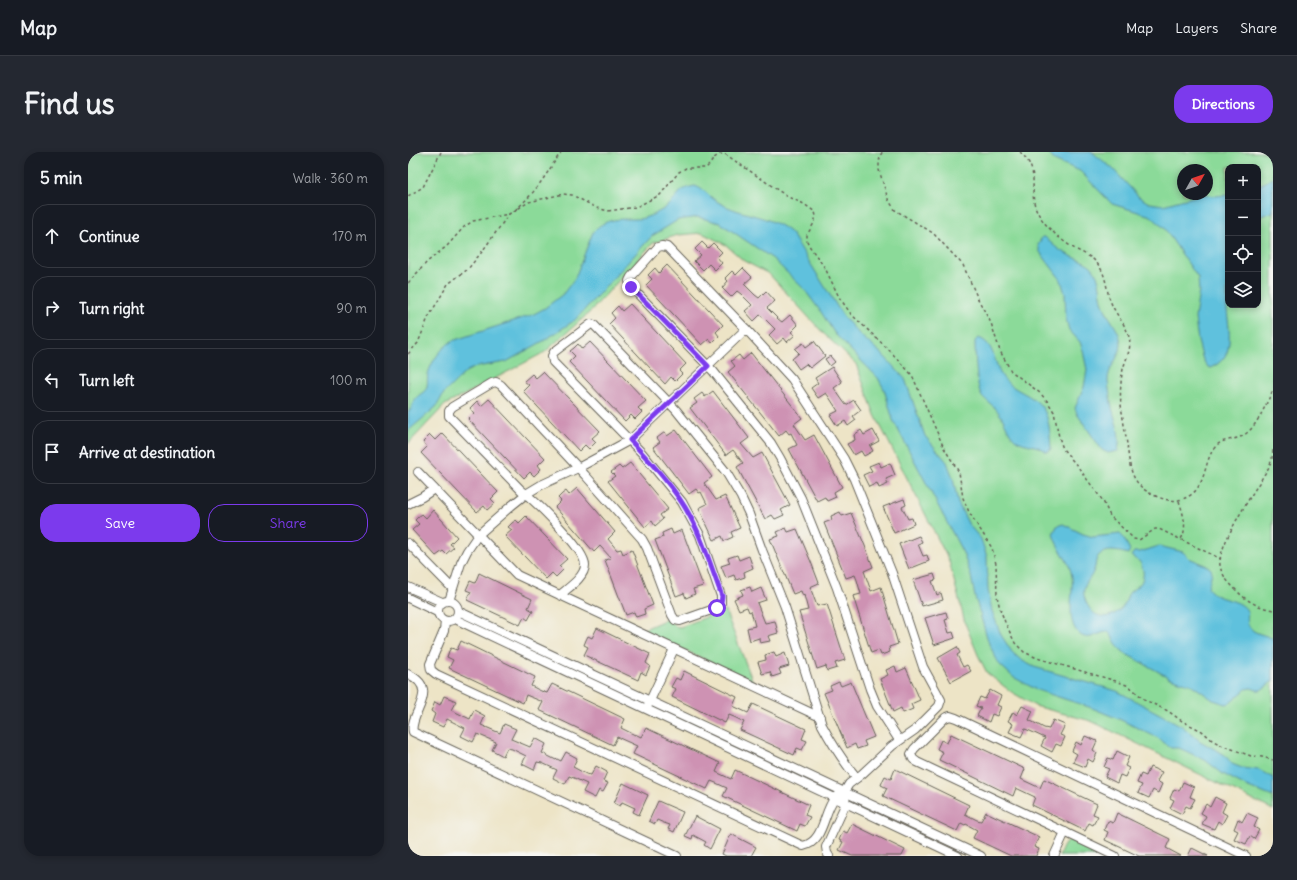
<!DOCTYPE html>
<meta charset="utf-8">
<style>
:root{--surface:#171b24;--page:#242831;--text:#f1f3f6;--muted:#9ea1a6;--line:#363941;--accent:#7c3aed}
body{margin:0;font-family:Delius,sans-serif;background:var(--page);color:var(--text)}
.controls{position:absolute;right:12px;top:12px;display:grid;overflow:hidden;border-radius:8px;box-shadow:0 2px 6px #0003}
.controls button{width:36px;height:36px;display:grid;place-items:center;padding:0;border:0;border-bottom:1px solid var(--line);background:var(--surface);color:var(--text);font:20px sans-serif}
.compass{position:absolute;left:769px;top:12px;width:36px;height:36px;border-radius:50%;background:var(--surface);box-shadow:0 2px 6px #0003;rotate:50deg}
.stop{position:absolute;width:12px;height:12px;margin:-9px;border:3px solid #7c3aed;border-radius:50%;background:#fff}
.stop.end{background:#7c3aed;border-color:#fff;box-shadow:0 1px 4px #0008}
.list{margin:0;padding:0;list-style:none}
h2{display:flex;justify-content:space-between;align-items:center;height:52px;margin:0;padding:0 16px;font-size:17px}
h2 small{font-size:13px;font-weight:400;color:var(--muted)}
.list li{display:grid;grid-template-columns:26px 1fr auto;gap:12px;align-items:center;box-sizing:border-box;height:64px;margin:0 8px 8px;padding:0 8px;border:1px solid var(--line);border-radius:16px}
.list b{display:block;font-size:15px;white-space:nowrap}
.list em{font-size:13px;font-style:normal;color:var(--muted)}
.actions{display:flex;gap:8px;padding:12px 16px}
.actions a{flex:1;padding:9px 0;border:1px solid var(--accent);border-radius:16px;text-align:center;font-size:14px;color:var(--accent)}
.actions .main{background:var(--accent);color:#fff}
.icon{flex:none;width:22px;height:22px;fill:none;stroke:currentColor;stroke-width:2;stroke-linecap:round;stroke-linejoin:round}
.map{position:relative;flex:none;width:865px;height:704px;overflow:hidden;border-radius:16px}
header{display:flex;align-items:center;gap:24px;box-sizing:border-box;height:56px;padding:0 20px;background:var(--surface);border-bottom:1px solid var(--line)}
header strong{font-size:19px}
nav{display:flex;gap:22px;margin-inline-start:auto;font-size:14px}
.intro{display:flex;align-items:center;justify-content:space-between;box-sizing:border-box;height:96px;padding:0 24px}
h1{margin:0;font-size:28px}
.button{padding:10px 18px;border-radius:16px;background:var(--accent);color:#fff;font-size:14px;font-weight:700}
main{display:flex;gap:24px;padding:0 24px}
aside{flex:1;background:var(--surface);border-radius:16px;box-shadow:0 2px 6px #0003}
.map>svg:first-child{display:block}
</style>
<header>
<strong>Map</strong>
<nav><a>Map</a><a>Layers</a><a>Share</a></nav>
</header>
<div class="intro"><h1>Find us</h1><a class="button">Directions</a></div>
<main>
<aside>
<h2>5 min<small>Walk · 360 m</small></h2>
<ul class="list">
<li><svg class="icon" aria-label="ahead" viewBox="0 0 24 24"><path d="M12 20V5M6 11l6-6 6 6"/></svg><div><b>Continue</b></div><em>170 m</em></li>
<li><svg class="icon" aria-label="right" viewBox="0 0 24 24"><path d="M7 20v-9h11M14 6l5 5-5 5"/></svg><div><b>Turn right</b></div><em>90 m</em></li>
<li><svg class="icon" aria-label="left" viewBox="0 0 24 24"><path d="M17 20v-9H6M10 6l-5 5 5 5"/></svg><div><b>Turn left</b></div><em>100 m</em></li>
<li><svg class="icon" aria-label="arrive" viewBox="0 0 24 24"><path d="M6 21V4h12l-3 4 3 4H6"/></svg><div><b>Arrive at destination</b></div></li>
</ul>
<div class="actions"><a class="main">Save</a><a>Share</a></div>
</aside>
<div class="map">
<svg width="865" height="704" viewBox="0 0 865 704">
<rect width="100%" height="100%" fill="#f6f6f2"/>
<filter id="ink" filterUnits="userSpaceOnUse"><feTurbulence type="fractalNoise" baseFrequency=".025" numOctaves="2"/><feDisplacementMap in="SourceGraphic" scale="8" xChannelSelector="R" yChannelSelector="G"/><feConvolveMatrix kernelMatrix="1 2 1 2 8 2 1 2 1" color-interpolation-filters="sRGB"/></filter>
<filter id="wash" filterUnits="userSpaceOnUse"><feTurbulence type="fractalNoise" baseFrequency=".012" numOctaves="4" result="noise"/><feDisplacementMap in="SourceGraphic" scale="16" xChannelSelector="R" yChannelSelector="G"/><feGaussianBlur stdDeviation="0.9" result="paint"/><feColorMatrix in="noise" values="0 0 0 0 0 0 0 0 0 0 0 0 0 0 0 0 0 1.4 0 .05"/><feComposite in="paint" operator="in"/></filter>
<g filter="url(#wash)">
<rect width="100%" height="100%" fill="#ede4c6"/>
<g fill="#8bda99" stroke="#547b5a" fill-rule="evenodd">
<path d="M0,0H865V658L683,569L627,554L602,539L579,521L570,503L557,471L541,409L467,263L448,212L416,182L361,122L336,109L318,93L294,81L270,83L245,91L182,160L137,200L37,253L0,292ZM820,15H850V153H820ZM775,18H799V42H775Z"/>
<polygon points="317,458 345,530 234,478 261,466 267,474 272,475"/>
<path d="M663,688L689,702L688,704H651C654,698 656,689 663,688Z"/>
</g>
<g fill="#5fc1dd" stroke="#3e6e7c">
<path d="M641,0H684L704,16L731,45L741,51L755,53L795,42L806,44L820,43C820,81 819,119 819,157C820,170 823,183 820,197C818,206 810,213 802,216L799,214L795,208L790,189L787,166L791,139L790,126L757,77L743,64L704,52L672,19L646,8L641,2Z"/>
<polygon points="865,26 865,60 850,65 850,34"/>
<path d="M287,34C298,38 301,45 310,50C335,65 362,62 384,82L435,164L453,184L474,202L497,227L517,284L539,310L545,326L550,351L561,373L573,387L579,405L580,438L584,459L593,483L604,500L613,508L626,515L709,539L774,574L792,589L817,603L824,612L834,616L851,618L865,626V645L838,634L815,622L797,608L771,596H763L750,586L713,568L684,556L629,538L605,525L591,512L581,492L567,445L563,424L555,401L485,268L476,237L470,226L427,182L413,160L396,137L365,107L312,71L290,65L270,68L244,84L167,168L137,188L98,210L68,215L59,219L47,230L36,241L28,255L0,279V261C5,255 5,249 9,245C13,241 18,240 19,234C20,230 19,226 20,222C24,208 33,197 44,189L124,163L137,156L155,142L167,126L185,80C196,67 209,67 224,67C228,67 233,67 236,66C245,63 254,59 261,53C272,43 269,37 287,34Z"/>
<path d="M634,85H637C644,92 650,98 659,102C666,106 677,109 683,114C695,126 690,144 697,157C702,169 713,179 713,193C712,206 699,216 700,230C701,237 702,244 703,251C706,267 714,282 710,299L700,301L694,298L669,262L667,256L676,235L679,218L675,199L672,190L661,178L658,167L657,142L653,128L632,100L630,93Z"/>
<path d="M570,186C588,190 586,217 597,228C608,240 624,242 634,255C642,266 642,284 643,297L639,300C630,292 617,294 608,288C600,282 597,269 591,261C587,254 579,250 574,244C568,236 567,200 567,189Z"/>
<path d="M655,372L675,382L685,385L712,382L715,385L722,398L720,402C710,399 694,396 689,406C687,410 688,414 686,418C684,425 678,429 676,437C674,446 682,462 692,464C701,467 714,459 717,451C719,447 719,443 722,440C725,437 729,435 732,432C737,426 736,415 731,409C729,407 725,406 723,404L726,400H732L751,394L775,400L781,406L799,414L803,417L804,420L800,436C808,447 819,446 830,451C846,459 836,465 841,474C846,483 858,482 865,487V529L853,538H849L843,536L838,537L822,551L818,552L805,548L784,533L762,526L718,502L711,496L701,480C692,479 683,489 674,484C656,473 666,441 664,425C662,408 649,397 645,382L649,374Z"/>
</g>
<g id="blocks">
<g fill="#ce92b3">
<polygon points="294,90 300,96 305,91 314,100 309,105 314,111 307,118 301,112 295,118 286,109 293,103 287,97"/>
<polygon points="259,113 315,173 308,180 311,184 304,191 301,187 294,193 238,133 244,127 240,123 247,116 251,121"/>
<polygon points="335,116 344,125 336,132 347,143 351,146 358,139 367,149 359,156 370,167 374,170 382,163 390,173 383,180 387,183 379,190 376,186 369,192 361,183 367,177 356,166 352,163 346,169 337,159 344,153 333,142 329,139 323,145 314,136 320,129 317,126 324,119 328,123"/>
<polygon points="222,152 278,212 271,219 274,222 267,229 263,225 257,232 201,172 207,166 203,161 210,154 214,159"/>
<polygon points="406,189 417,204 402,216 398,212 391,217 384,207 391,201 387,197 395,191 398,195"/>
<polygon points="182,190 238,249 230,256 234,260 227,267 223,263 217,269 161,210 167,204 162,199 166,196 170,192 174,197"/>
<polygon points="343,201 394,266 386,272 397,288 406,283 434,335 426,340 428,345 419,349 417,345 409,349 381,297 389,293 383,281 381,282 378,278 371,284 320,220 327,214 323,209 331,203 335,208"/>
<polygon points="422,204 427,210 422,214 417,207"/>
<polygon points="424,215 434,230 426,236 435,249 438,253 446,248 453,258 445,264 448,268 440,274 437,269 429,274 422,263 430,259 421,245 418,241 410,246 403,236 410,231 407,226"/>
<polygon points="135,220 192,279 184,286 188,290 181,297 177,293 171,299 115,239 121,233 116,229 124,222 128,226"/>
<polygon points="305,239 341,286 333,292 345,306 354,301 382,353 373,358 376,363 367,367 364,363 357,367 329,315 335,311 325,298 318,303 282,256 289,251 286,247 294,241 297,245"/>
<polygon points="81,247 137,306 130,313 133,317 126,324 122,320 116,326 60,267 66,261 62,256 69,249 73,254"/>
<polygon points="268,278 304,325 296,331 308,348 317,344 332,376 323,380 325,385 316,389 314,384 306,388 291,356 299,352 293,340 291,341 288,337 281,342 245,295 252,290 249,286 257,280 259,284"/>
<polygon points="453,278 456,283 465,278 471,289 462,294 465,299 456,304 453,299 446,303 439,292 447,288 446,283"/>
<polygon points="34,281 90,340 83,347 87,351 79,358 76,354 69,360 13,301 19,295 15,290 22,283 27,288"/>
<polygon points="471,310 473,315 482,311 487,323 478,327 480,332 471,336 469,331 461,335 455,323 464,319 461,314"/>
<polygon points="222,311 260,357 252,363 255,367 247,374 244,369 237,375 200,329 207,324 203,320 211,314 214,317"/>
<polygon points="169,336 207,380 200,387 209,398 213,397 215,402 224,398 245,453 236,457 237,462 228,465 226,460 218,463 197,408 203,406 192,394 186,400 147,355 153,349 150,346 154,342 158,339 161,343"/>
<polygon points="496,347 498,353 494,355 500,367 504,366 506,372 486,381 475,355"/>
<polygon points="25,358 49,385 42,392 46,395 38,402 35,399 28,404 4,378 11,372 7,368 10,365 14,362 18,366"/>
<polygon points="432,360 434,364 443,361 457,394 465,415 456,419 463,439 473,435 490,492 481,495 482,500 473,503 471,498 463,501 445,444 453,442 449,428 447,423 438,426 416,371 424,368 423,364"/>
<polygon points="118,364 159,407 151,414 155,418 148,425 144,421 138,427 97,384 104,378 100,375 104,371 108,368 111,371"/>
<polygon points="378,376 380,380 389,377 403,410 411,431 402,435 409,454 419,452 437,508 427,511 429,516 419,519 418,514 409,517 391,460 400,458 396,443 395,444 393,439 385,442 362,387 371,384 369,380"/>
<polygon points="263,377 265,382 274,378 295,434 285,437 287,442 278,446 276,441 268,444 247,388 255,385 254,381"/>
<polygon points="511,384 514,390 510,392 515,404 519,403 521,409 501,417 491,392"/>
<polygon points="329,403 331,408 341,404 345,416 336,420 337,425 328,428 326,423 318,426 313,414 322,411 320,406"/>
<polygon points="71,421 124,447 120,456 125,459 120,468 116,465 112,473 59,448 63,440 58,438 62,429 67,431"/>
<polygon points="526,422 528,428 524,429 529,443 533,441 535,448 514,454 505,428"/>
<polygon points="342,435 344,440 353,436 358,448 349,451 357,471 367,469 370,481 360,484 362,489 352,491 351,486 342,489 339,476 347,474 343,459 341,460 339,455 331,458 326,447 335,443 333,438"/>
<polygon points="538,460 540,467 537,468 541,481 545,480 547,486 526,493 517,466"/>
<polygon points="189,476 242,502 238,511 242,514 238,523 233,520 230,528 176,503 180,495 176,493 178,488 180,484 184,486"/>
<polygon points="53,489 127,525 123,534 133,539 139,541 144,532 217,567 213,576 227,583 227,582 233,585 238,576 312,611 308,620 323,627 327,618 401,653 397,663 402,665 397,674 392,672 389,679 315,644 319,636 308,631 303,629 299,637 225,602 229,594 209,585 205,593 131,558 135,550 118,543 115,551 41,516 45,508 39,505 41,499 43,496 49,498"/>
<polygon points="549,495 552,501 549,503 555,515 559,513 563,519 543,530 530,506"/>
<polygon points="366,500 368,505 377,501 381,514 371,517 373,522 364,525 362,520 354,522 350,510 358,508 357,503"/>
<polygon points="487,514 489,520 498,516 512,548 503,552 505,557 495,561 493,556 485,560 472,527 480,523 478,518"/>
<polygon points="276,519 329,545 325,554 340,561 345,552 398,577 394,587 399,589 394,598 389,596 386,603 332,578 336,570 326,565 321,563 317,571 264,545 268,537 263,535 268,526 272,528"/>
<polygon points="431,530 433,534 443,530 466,585 456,589 458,594 449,597 447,592 439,596 416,541 424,538 422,534"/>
<polygon points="582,538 593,544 589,553 593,555 589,564 584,562 581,570 569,564 573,556 568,554 572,545 577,547"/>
<polygon points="36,544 48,549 43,558 62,567 66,558 77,564 73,573 87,579 92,581 96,572 108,577 103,587 122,595 127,586 138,592 134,601 148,608 149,607 153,609 158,600 169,606 165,615 178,622 183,623 188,614 199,620 195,629 200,631 195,640 191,638 187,646 175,640 179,632 166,626 161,624 157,632 145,626 149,618 134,611 129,610 126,618 114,612 118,604 104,597 99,596 95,604 84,598 88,590 69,582 65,590 53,584 57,576 39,567 35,575 24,570 27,562 23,559 27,550 32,553"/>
<polygon points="614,554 625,559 621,568 636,576 641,577 645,568 657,573 652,583 657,585 653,594 648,592 644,600 633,594 637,586 622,579 617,577 613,585 601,580 605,572 600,569 605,560 609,563"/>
<polygon points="543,582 617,617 613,627 617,629 632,636 636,627 689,652 685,662 690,664 685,673 681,671 677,679 624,653 627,645 608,636 605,644 531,608 535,600 529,597 533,588 539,591"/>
<polygon points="677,584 689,589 685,598 689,601 685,610 680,607 677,615 665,610 669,602 664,599 668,590 673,593"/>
<polygon points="709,599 721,605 717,614 721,616 717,625 712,623 709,631 697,625 701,617 696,615 700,606 705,608"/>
<polygon points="742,615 754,620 749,629 754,632 750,641 745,638 741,646 730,641 734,633 729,631 733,622 738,624"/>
<polygon points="487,617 561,653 557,662 569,668 573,669 578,660 631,685 626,695 631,697 628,704 603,704 565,686 569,678 558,672 557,673 553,671 549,679 475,644 479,636 473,633 475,628 477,624 483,627"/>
<polygon points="775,630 786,635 782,645 787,647 782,656 778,654 774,662 762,656 766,648 762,646 766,637 771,639"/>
<polygon points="215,631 240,643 231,663 225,660 227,656 214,650 212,654 206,651"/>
<polygon points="807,645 818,651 814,660 819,663 814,672 810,669 806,677 794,672 798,664 793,661 798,652 802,655"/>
<polygon points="250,649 275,660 266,680 260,677 262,673 256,671 249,668 247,672 241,669"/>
<polygon points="709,661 762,687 758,696 773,704 731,704 697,688 700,680 696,678 698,673 700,669 705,671"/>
<polygon points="839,661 850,666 846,675 851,678 846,687 842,684 838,692 826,687 830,679 826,677 830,667 834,670"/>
<polygon points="287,664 312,677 302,697 296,693 298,690 285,683 284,687 277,684"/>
<polygon points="444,672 497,698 494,704 444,704 431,698 435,690 431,688 435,679 439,681"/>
<polygon points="323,682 348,695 343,704 318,704 314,702"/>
<polygon points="784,696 800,704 780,704"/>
</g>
</g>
</g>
<g filter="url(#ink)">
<use href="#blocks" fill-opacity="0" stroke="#656258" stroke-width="1"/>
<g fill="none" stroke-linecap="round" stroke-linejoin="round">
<defs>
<g id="minor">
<polyline points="10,320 109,423 412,565"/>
<polyline points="0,352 14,345 26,337"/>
<polyline points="0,391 44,436"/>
<polyline points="0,435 34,450"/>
<path d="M152,443C160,436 177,425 177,413C177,397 127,349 113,338L41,264V259L44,255L84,231L88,230L93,233L177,323L234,387L239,396L264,463L267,468L272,469L309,456L313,451V444L292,383L274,350L234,301L145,210L144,204L146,200L183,172L186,173L268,258L318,320L333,345L341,362L354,398L377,455L414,573C424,592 435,609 449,626"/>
<polyline points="0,446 29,460"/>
<circle cx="40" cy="459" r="10"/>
<polyline points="41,449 53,411 59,399 70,383 103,354 118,342 133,333 170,316 222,288 338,177"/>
<polyline points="50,459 573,704"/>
<polyline points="47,467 550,704"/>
<path d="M37,469L36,479L22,512L23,518L28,522L395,694C416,690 415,661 426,647C428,644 433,642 436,640L438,651L418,695L419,701L421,704"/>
<path d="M0,522C34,538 0,562 5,580L269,704"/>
<polyline points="240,553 266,497"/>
<polyline points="436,640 441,632 454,622 484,594 507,578 531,554 533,548 515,515 484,421 446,327 436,307 384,227 338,177 259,95 254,94 250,95 223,125 221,129 223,135 305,219 363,291 372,306 393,346 429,436 462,537 469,554 491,588"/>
<polyline points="646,704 657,680"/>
<polyline points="707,704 509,610 505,607 503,602 506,597 537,566 542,564 548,566 838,704"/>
</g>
</defs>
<use href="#minor" stroke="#656258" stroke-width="10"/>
<g stroke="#656258" stroke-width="1.5" stroke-dasharray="3 3" stroke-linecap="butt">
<polyline points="474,0 471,9 471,18 480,47 487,58 525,81 555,113 570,147 583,171 592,199 603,219 632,241 640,250 646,260 651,285 655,297 670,315 695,349 702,364 726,387 731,388 747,377 751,377 813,407"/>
<path d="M612,0C635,21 618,39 630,61C638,76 655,90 669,98C675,101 682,104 687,109C700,122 697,138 704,153C709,164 718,173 721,185C724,197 718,206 715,217C714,222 713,227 713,232C711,249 715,264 717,280C723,309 717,332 750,345C763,350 773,350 784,342C799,330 796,307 808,294C815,286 827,289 836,283C849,275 858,252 865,238"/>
<polyline points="0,44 15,35 33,0"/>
<path d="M107,58C127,42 139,21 153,0"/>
<polyline points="0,131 19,110 39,94 56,75 65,69 101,62 121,50 155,42 164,43 189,56 200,59 228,55 252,43 271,20 278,16 298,16 302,12 306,6 312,2 317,2 380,45 396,52 407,60 408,64 406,71 399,83 399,89 402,95 417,116 431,145 443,162 482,199 504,223 536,296 551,320 555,346 561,360 584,396 588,412 589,444 592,457 597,470 607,491 616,500 629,506 708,529 721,534 737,548 760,559 774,569 794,579 804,588 813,593 843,604 854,605 865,608"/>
<polyline points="0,202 10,191 20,166 40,132 60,117 73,101 101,62"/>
<path d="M865,298L864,307L861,315C849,335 809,393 812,413C813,422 820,430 826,436C837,448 849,455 865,458"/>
<path d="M771,349C775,361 780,376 773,387"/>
</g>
<use href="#minor" stroke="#fff" stroke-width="8"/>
</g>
</g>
<g fill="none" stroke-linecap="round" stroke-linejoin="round" filter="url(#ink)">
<path stroke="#7c3aed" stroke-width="5" d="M223,135L300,214L222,288C244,312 268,337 283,366C296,390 304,418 314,444L313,451L309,456"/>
</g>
</svg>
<div class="controls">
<button>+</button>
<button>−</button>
<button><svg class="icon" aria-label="locate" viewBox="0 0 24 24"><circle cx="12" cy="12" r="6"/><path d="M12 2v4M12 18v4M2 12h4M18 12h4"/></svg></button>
<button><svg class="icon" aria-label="layers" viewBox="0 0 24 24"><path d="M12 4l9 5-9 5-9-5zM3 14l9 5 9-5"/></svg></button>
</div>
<svg class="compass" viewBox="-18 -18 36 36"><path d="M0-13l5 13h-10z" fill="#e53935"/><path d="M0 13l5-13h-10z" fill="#9ea1a6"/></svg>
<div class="stop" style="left:309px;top:456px"></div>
<div class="stop end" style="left:223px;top:135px"></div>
</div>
</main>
